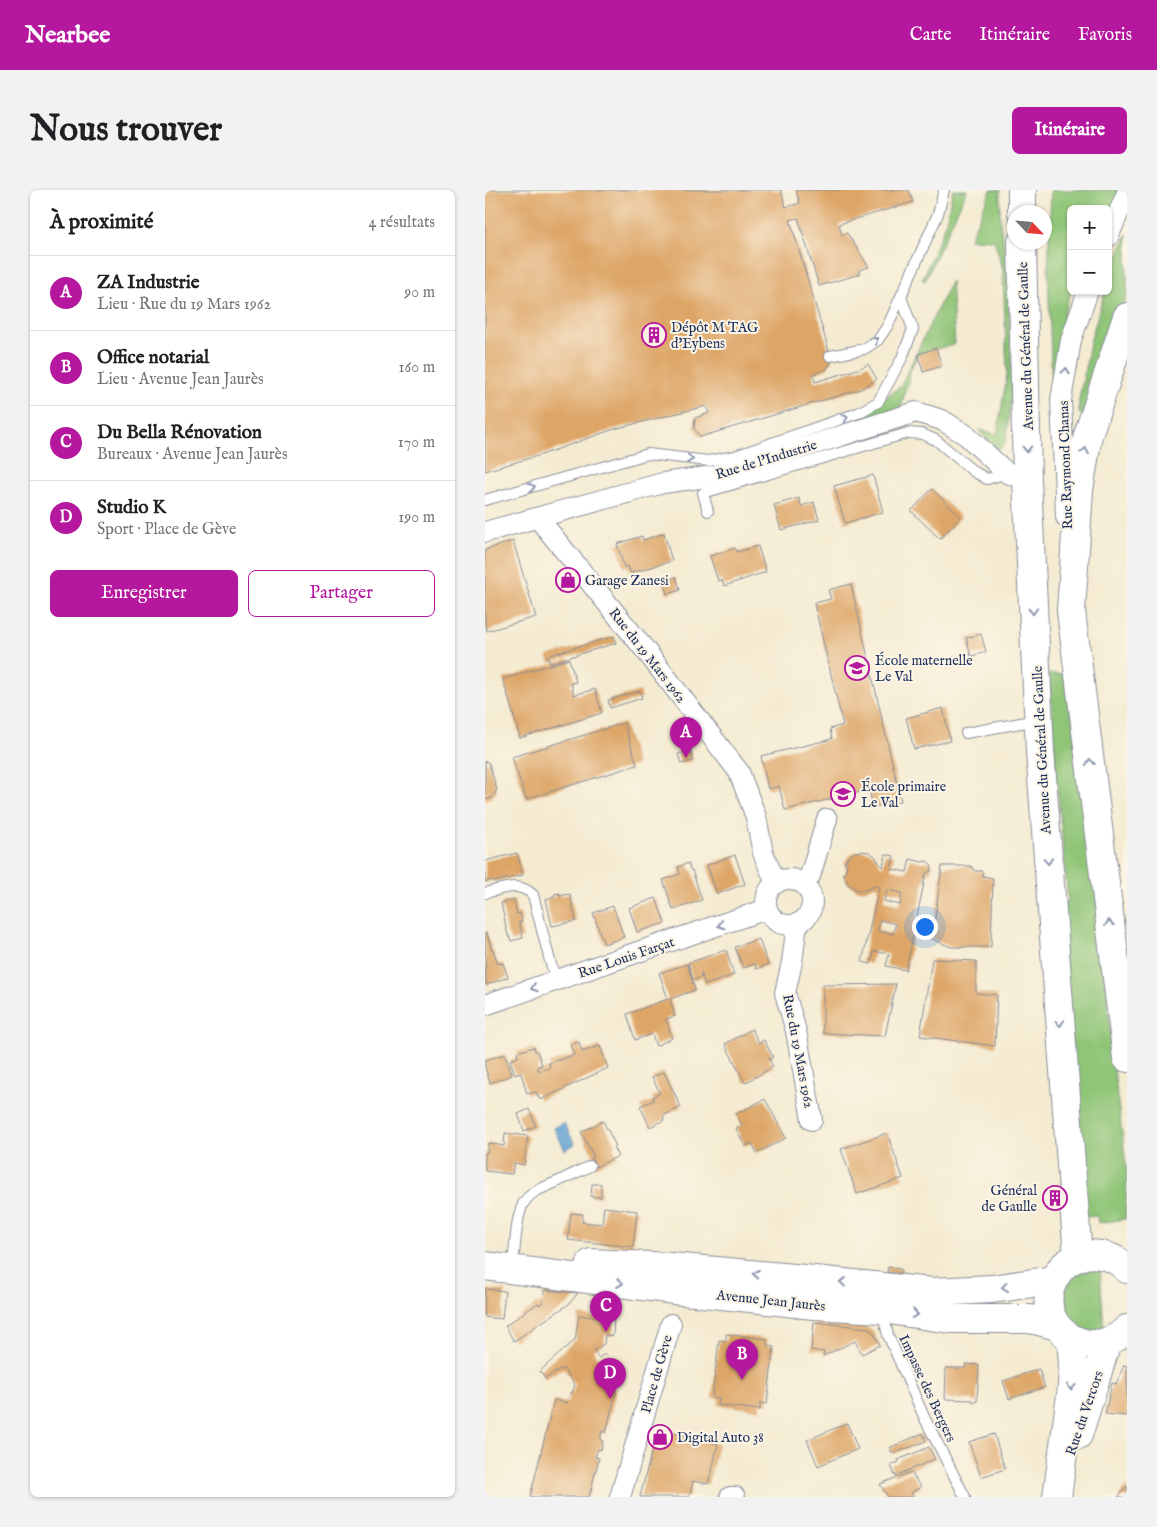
<!DOCTYPE html>
<html lang="fr">
<meta charset="utf-8">
<style>
:root{--surface:#fff;--page:#f2f2f2;--text:#202124;--muted:#757577;--line:#e0e0e0;--accent:#b5179e}
body{margin:0;font-family:"IM FELL English",serif;background:var(--page);color:var(--text)}
.controls{position:absolute;right:15px;top:15px;display:grid;overflow:hidden;border-radius:8px;box-shadow:0 1px 4px #0004}
.controls button{width:45px;height:45px;display:grid;place-items:center;padding:0;border:0;border-bottom:1px solid var(--line);background:var(--surface);color:var(--text);font:25px sans-serif}
.compass{position:absolute;left:522px;top:15px;width:45px;height:45px;border-radius:50%;background:var(--surface);box-shadow:0 1px 4px #0004;rotate:116deg}
.you{position:absolute;left:439px;top:736px;width:18px;height:18px;margin:-12px;border:4px solid #fff;border-radius:50%;background:#1a73e8;box-shadow:0 0 0 8px #1a73e833}
.badge{display:grid;place-items:center;width:32px;height:32px;border-radius:50%;background:var(--accent);color:#fff;font-size:16px;font-weight:700}
.pin{position:absolute;translate:-50% -41px;filter:drop-shadow(0 1px 2px #0008)}
.pin::after{content:'';position:absolute;top:26px;width:18px;height:15px;background:inherit;clip-path:polygon(0 0,100% 0,50% 100%)}
.list{margin:0;padding:0;list-style:none}
h2{display:flex;justify-content:space-between;align-items:center;height:65px;margin:0;padding:0 20px;font-size:21px}
h2 small{font-size:16px;font-weight:400;color:var(--muted)}
.list li{display:grid;grid-template-columns:32px 1fr auto;gap:15px;align-items:center;box-sizing:border-box;height:75px;padding:0 20px;border-top:1px solid var(--line)}
.list b{display:block;font-size:19px;white-space:nowrap}
.list p{margin:0;font-size:16px;white-space:nowrap;color:var(--muted)}
.list em{font-size:16px;font-style:normal;color:var(--muted)}
.actions{display:flex;gap:10px;padding:15px 20px}
.actions a{flex:1;padding:11px 0;border:1px solid var(--accent);border-radius:8px;text-align:center;font-size:18px;color:var(--accent)}
.actions .main{background:var(--accent);color:#fff}
.map{position:relative;flex:none;width:642px;height:1307px;overflow:hidden;border-radius:8px}
header{display:flex;align-items:center;gap:30px;box-sizing:border-box;height:70px;padding:0 25px;background:var(--accent);color:#fff}
header strong{font-size:24px}
nav{display:flex;gap:28px;margin-inline-start:auto;font-size:18px}
.intro{display:flex;align-items:center;justify-content:space-between;box-sizing:border-box;height:120px;padding:0 30px}
h1{margin:0;font-size:35px}
.button{padding:12px 22px;border-radius:8px;background:var(--accent);color:#fff;font-size:18px;font-weight:700}
main{display:flex;gap:30px;padding:0 30px}
aside{flex:1;background:var(--surface);border-radius:8px;box-shadow:0 1px 4px #0004}
.map>svg:first-child{display:block}
</style>
<header>
<strong>Nearbee</strong>
<nav><a>Carte</a><a>Itinéraire</a><a>Favoris</a></nav>
</header>
<div class="intro"><h1>Nous trouver</h1><a class="button">Itinéraire</a></div>
<main>
<aside>
<h2>À proximité<small>4 résultats</small></h2>
<ul class="list">
<li><span class="badge">A</span><div><b>ZA Industrie</b><p>Lieu · Rue du 19 Mars 1962</p></div><em>90 m</em></li>
<li><span class="badge">B</span><div><b>Office notarial</b><p>Lieu · Avenue Jean Jaurès</p></div><em>160 m</em></li>
<li><span class="badge">C</span><div><b>Du Bella Rénovation</b><p>Bureaux · Avenue Jean Jaurès</p></div><em>170 m</em></li>
<li><span class="badge">D</span><div><b>Studio K</b><p>Sport · Place de Gève</p></div><em>190 m</em></li>
</ul>
<div class="actions"><a class="main">Enregistrer</a><a>Partager</a></div>
</aside>
<div class="map">
<svg width="642" height="1307" viewBox="0 0 642 1307">
<rect width="100%" height="100%" fill="#fcf5e5"/>
<filter id="ink" filterUnits="userSpaceOnUse"><feTurbulence type="fractalNoise" baseFrequency=".02" numOctaves="2"/><feDisplacementMap in="SourceGraphic" scale="10" xChannelSelector="R" yChannelSelector="G"/><feConvolveMatrix kernelMatrix="1 2 1 2 8 2 1 2 1" color-interpolation-filters="sRGB"/></filter>
<filter id="wash" filterUnits="userSpaceOnUse"><feTurbulence type="fractalNoise" baseFrequency=".0096" numOctaves="4" result="noise"/><feDisplacementMap in="SourceGraphic" scale="20" xChannelSelector="R" yChannelSelector="G"/><feGaussianBlur stdDeviation="1.12" result="paint"/><feColorMatrix in="noise" values="0 0 0 0 0 0 0 0 0 0 0 0 0 0 0 0 0 1.4 0 .05"/><feComposite in="paint" operator="in"/></filter>
<g filter="url(#wash)">
<rect width="100%" height="100%" fill="#f4ebd1"/>
<g fill="#8fc577" stroke="#557a6a">
<polygon points="468,0 482,0 440,91 437,90 459,39"/>
<polygon points="506,0 515,0 515,34 523,78 527,196 521,253 515,259 509,257 494,240 512,244 522,185 518,79 509,50 485,49"/>
<polygon points="566,0 638,0 623,30 623,19 586,19 586,101 578,127 584,129 567,200 563,79"/>
<polygon points="642,44 642,105 599,227 594,223 594,210 606,149 620,101 623,101 623,92"/>
<polygon points="466,91 470,154 433,164 425,181 423,195 421,197 417,214 411,224 351,241 415,197"/>
<polygon points="564,484 579,484 591,551 617,752 628,872 642,983 640,1029 613,1033 612,1026 600,1027 574,718 583,711 572,594"/>
<path d="M615,1079L619,1141C613,1141 605,1142 599,1140C573,1133 574,1095 595,1083C601,1080 608,1079 615,1079Z"/>
</g>
<polygon fill="#63a2d5" stroke="#3f689a" points="79,933 90,954 80,960 69,938"/>
<g id="blocks">
<g fill="#dda566" fill-rule="evenodd">
<polygon points="0,0 296,0 301,17 315,13 311,0 424,0 428,12 354,34 357,45 362,43 384,77 374,80 375,84 334,96 313,28 305,30 347,171 342,179 328,184 330,192 376,178 383,174 392,189 376,199 215,247 209,238 210,228 224,223 221,216 129,239 59,264 0,281"/>
<polygon points="451,158 457,176 438,182 433,164"/>
<polygon points="388,285 398,322 360,333 349,296"/>
<polygon points="447,299 476,327 455,349 426,321"/>
<polygon points="314,308 316,316 329,312 334,330 296,340 289,315"/>
<polygon points="179,343 187,371 146,383 143,376 139,377 132,354 157,346 158,350"/>
<polygon points="28,351 51,427 2,441 0,433 0,360"/>
<polygon points="273,356 281,382 239,396 237,390 233,391 225,366 250,358 252,362"/>
<polygon points="191,387 195,400 182,404 178,391"/>
<polygon points="366,394 416,611 388,617 384,600 300,620 294,596 283,599 276,566 347,549 345,539 358,535 329,413 346,409 343,400"/>
<polygon points="496,444 501,462 486,466 481,448"/>
<polygon points="129,446 131,453 65,473 62,466"/>
<polygon points="84,469 91,492 86,493 89,505 110,499 117,523 35,548 18,489"/>
<polygon points="155,501 157,508 125,518 123,510"/>
<polygon points="458,518 465,551 429,559 421,528"/>
<polygon points="139,533 152,575 41,609 27,567"/>
<polygon points="206,561 208,571 196,574 193,564"/>
<polygon points="0,571 4,573 12,600 7,608 0,610"/>
<path d="M377,661L384,662L390,666L396,676L398,677L400,664L409,666L406,679L422,682L425,669L437,672L442,671L447,675L446,681L441,683L421,780L401,776L404,764L389,761L386,774L377,772L394,697L390,696L380,700H372L362,693L358,683L360,684L362,674L359,673L363,667L370,662ZM402,700L417,703L415,715L399,711ZM395,730L411,734L408,744L393,741Z"/>
<polygon points="32,663 38,685 9,692 8,690 0,692 0,671"/>
<polygon points="250,665 260,694 232,704 222,675"/>
<polygon points="203,673 206,681 207,680 217,710 188,720 178,690 195,684 193,677"/>
<polygon points="457,676 486,676 490,681 497,681 498,686 508,688 506,757 466,757 447,749"/>
<polygon points="74,703 74,706 85,704 91,731 67,736 61,709 70,707 69,704"/>
<polygon points="171,708 180,733 152,742 144,718"/>
<polygon points="29,710 32,724 35,723 37,731 34,732 38,748 26,751 24,746 23,746 16,713"/>
<polygon points="128,716 139,747 119,754 108,723"/>
<polygon points="0,743 2,743 7,760 8,760 13,774 18,773 23,787 1,795"/>
<polygon points="274,749 283,775 271,779 270,774 258,778 250,757"/>
<polygon points="241,760 249,785 220,795 216,783 217,787 208,790 203,773"/>
<polygon points="447,769 491,771 491,803 512,805 510,856 435,846"/>
<polygon points="202,774 210,800 185,809 190,826 181,829 187,848 171,856 167,844 150,850 142,824 183,809 174,783"/>
<polygon points="411,794 400,846 338,843 338,795"/>
<polygon points="267,839 274,853 279,850 288,867 284,869 288,877 260,893 240,854"/>
<polygon points="94,852 97,862 115,856 123,878 55,910 51,902 42,904 36,883 30,885 25,870 33,867 32,862 49,857 50,861 52,861 57,875 52,877 54,881 65,878 64,873 89,865 85,855"/>
<polygon points="20,864 27,885 5,893 0,877 0,870"/>
<polygon points="179,882 196,917 178,926 179,930 165,937 155,916 169,910 167,907 175,903 167,887"/>
<polygon points="280,909 301,948 272,963 267,953 260,956 251,938 257,935 251,924"/>
<polygon points="44,919 51,936 39,941 33,924"/>
<polygon points="118,931 131,956 128,957 133,966 111,977 106,968 109,967 96,942"/>
<polygon points="20,943 43,946 39,975 29,973 27,984 0,981 0,963 2,963 3,953 19,956"/>
<polygon points="402,943 418,988 372,1004 356,959"/>
<polygon points="107,994 116,994 116,1007 106,1007"/>
<polygon points="572,1001 574,1014 568,1015 567,1002"/>
<polygon points="119,1017 152,1021 148,1057 83,1050 86,1023 98,1024 97,1032 117,1034"/>
<polygon points="403,1077 416,1079 416,1084 402,1082"/>
<polygon points="0,1099 20,1101 17,1129 0,1127"/>
<polygon points="59,1100 93,1103 84,1114 29,1151 20,1136 53,1113 54,1115 58,1112"/>
<polygon points="94,1125 122,1129 123,1126 129,1126 128,1146 120,1145 119,1154 109,1160 113,1168 120,1164 130,1180 123,1184 128,1192 126,1193 131,1201 121,1243 117,1241 115,1250 118,1251 116,1260 113,1259 110,1267 114,1268 104,1307 45,1307 69,1210 82,1213 85,1203 87,1203 90,1195 79,1179 77,1180 76,1179 60,1189 55,1181 90,1150"/>
<polygon points="329,1132 383,1138 389,1143 395,1155 377,1164 370,1151 338,1166 339,1162 326,1160"/>
<polygon points="241,1144 282,1149 282,1155 289,1157 282,1214 275,1213 275,1220 233,1215 234,1208 227,1208 234,1150 241,1151"/>
<polygon points="481,1174 494,1175 492,1211 491,1212 488,1212 488,1210 460,1209 461,1178 480,1178"/>
<polygon points="639,1175 642,1176 642,1226 620,1224 627,1193 631,1194"/>
<polygon points="554,1179 560,1197 524,1209 518,1191"/>
<polygon points="362,1233 373,1259 333,1276 322,1250"/>
<polygon points="182,1241 233,1254 226,1285 225,1286 223,1294 208,1291 204,1307 155,1307 171,1244 181,1246"/>
<polygon points="438,1243 441,1251 408,1264 404,1258"/>
<polygon points="509,1244 520,1279 496,1287 484,1252"/>
<polygon points="444,1257 450,1269 410,1286 406,1275 414,1272 413,1270"/>
<polygon points="426,1282 436,1297 426,1303 429,1307 403,1307 395,1294"/>
<polygon points="642,1296 642,1307 633,1307"/>
</g>
</g>
</g>
<g filter="url(#ink)">
<use href="#blocks" fill-opacity="0" stroke="#888d98" stroke-width="1"/>
<g fill="none" stroke-linecap="round" stroke-linejoin="round">
<defs>
<g id="lane">
<polyline points="345,166 379,159 393,150 403,135 453,24 459,0"/>
<polyline points="0,310 163,264 223,271 250,266 373,223 393,212 417,168 428,139 416,107"/>
<polyline points="223,321 218,303 423,243 437,244 451,250 488,281 502,289 522,283"/>
<polyline points="481,543 552,530"/>
<path d="M0,703C19,699 33,691 48,705L65,771L71,790"/>
<path d="M29,1064C31,1049 31,1029 38,1014C46,1000 61,997 74,991C84,986 95,981 105,976"/>
<polyline points="397,1120 403,1145 440,1229 480,1307"/>
</g>
<g id="street">
<polyline points="623,47 642,3"/>
<polyline points="581,327 576,210 586,150 603,101"/>
<polyline points="53,328 161,461 254,582 271,627 278,663 291,693"/>
<polyline points="0,342 178,293 229,286 431,222 457,230 481,245 522,283 542,290"/>
<circle cx="304" cy="712" r="23"/>
<polyline points="317,693 325,686 342,629"/>
<polyline points="312,734 307,772 300,803 311,841 327,930"/>
<polyline points="0,815 150,763 282,719"/>
<polyline points="135,1307 186,1134"/>
<polyline points="245,1307 250,1307"/>
</g>
<g id="secondary">
<polyline points="537,0 537,22"/>
<polyline points="537,52 542,290 555,561 593,1067"/>
<polyline points="642,127 603,245 594,300 586,421 642,868"/>
<polyline points="106,1073 186,1077 320,1089 447,1102 507,1099 568,1090"/>
<polyline points="0,1076 190,1100 329,1115 397,1119 465,1129 545,1129 554,1131 572,1136"/>
<path d="M642,1079C632,1068 615,1062 600,1065C589,1068 578,1074 572,1084C541,1131 602,1179 642,1139"/>
<polyline points="593,1245 622,1152"/>
<polyline points="572,1307 587,1197 588,1174 586,1149"/>
</g>
</defs>
<use href="#lane" stroke="#888d98" stroke-width="12"/>
<use href="#street" stroke="#888d98" stroke-width="22"/>
<use href="#secondary" stroke="#888d98" stroke-width="30"/>
<use href="#lane" stroke="#fff" stroke-width="10"/>
<use href="#street" stroke="#fff" stroke-width="20"/>
<use href="#secondary" stroke="#fff" stroke-width="28"/>
</g>
<defs><path id="oneway-chevron" d="M-2-3.5L2.5 0L-2 3.5" fill="none" stroke-width="1.6" stroke-linecap="round" stroke-linejoin="round" transform="scale(1.25)"/></defs>
<g stroke="#8d97ae">
<use href="#oneway-chevron" transform="translate(390 150) rotate(-41)"/>
<use href="#oneway-chevron" transform="translate(581 181) rotate(-80)"/>
<use href="#oneway-chevron" transform="translate(360 228) rotate(-19)"/>
<use href="#oneway-chevron" transform="translate(542 259) rotate(89)"/>
<use href="#oneway-chevron" transform="translate(600 261) rotate(-80)"/>
<use href="#oneway-chevron" transform="translate(205 269) rotate(6)"/>
<use href="#oneway-chevron" transform="translate(47 297) rotate(-16)"/>
<use href="#oneway-chevron" transform="translate(548 421) rotate(87)"/>
<use href="#oneway-chevron" transform="translate(605 572) rotate(-97)"/>
<use href="#oneway-chevron" transform="translate(563 671) rotate(86)"/>
<use href="#oneway-chevron" transform="translate(624 733) rotate(-97)"/>
<use href="#oneway-chevron" transform="translate(236 735) rotate(162)"/>
<use href="#oneway-chevron" transform="translate(49 798) rotate(160)"/>
<use href="#oneway-chevron" transform="translate(575 833) rotate(86)"/>
<use href="#oneway-chevron" transform="translate(271 1084) rotate(-175)"/>
<use href="#oneway-chevron" transform="translate(358 1092) rotate(-174)"/>
<use href="#oneway-chevron" transform="translate(135 1093) rotate(7)"/>
<use href="#oneway-chevron" transform="translate(520 1097) rotate(173)"/>
<use href="#oneway-chevron" transform="translate(430 1124) rotate(8)"/>
<use href="#oneway-chevron" transform="translate(586 1197) rotate(95)"/>
</g>
</g>
<defs>
<symbol id="building-ring" viewBox="-11 -11 22 22"><circle r="9.5" fill="#fcf5e5" stroke="#b5179e" stroke-width="1.5"/><path d="M-4-6H4V6H1V3H-1V6H-4ZM-2.5-4.3h1.7v1.8h-1.7ZM.8-4.3h1.7v1.8H.8ZM-2.5-1h1.7V.8h-1.7ZM.8-1h1.7V.8H.8Z" fill="#b5179e"/></symbol>
<symbol id="shop-ring" viewBox="-11 -11 22 22"><circle r="9.5" fill="#fcf5e5" stroke="#b5179e" stroke-width="1.5"/><path d="M-5-2.5h2.3a2.7 3.5 0 0 1 5.4 0H5L5.5 6h-11ZM-1.5-2.5h3a1.5 2.3 0 0 0-3 0Z" fill="#b5179e"/></symbol>
<symbol id="school-ring" viewBox="-11 -11 22 22"><circle r="9.5" fill="#fcf5e5" stroke="#b5179e" stroke-width="1.5"/><path d="M0-5L7-2L0 1L-7-2ZM-4 1L0 2.5L4 1V4Q0 6-4 4Z" fill="#b5179e"/></symbol>
</defs>
<g fill-rule="evenodd">
<use href="#building-ring" x="155" y="131" width="28" height="28"/>
<use href="#shop-ring" x="69" y="376" width="28" height="28"/>
<use href="#school-ring" x="358" y="464" width="28" height="28"/>
<use href="#school-ring" x="344" y="590" width="28" height="28"/>
<use href="#building-ring" x="556" y="994" width="28" height="28"/>
<use href="#shop-ring" x="161" y="1233" width="28" height="28"/>
</g>
<g text-anchor="middle" stroke-width="4" stroke-linejoin="round" paint-order="stroke">
<g font-size="14" fill="#1b2f5e" stroke="#fcf5e5" text-anchor="start">
<text x="186" y="142">Dépôt M TAG<tspan x="186" dy="16">d'Eybens</tspan></text>
<text x="100" y="395">Garage Zanesi</text>
<text x="390" y="475">École maternelle<tspan x="390" dy="16">Le Val</tspan></text>
<text x="376" y="601">École primaire<tspan x="376" dy="16">Le Val</tspan></text>
<text x="552" y="1005" text-anchor="end">Général<tspan x="552" dy="16">de Gaulle</tspan></text>
<text x="192" y="1252">Digital Auto 38</text>
</g>
<g font-size="14" fill="#1b2f5e" stroke="#fcf5e5">
<text transform="translate(540 156) rotate(-92)" y="5">Avenue du Général de Gaulle</text>
<text transform="translate(281 269) rotate(-17)" y="5">Rue de l'Industrie</text>
<text transform="translate(580 275) rotate(-92)" y="5">Rue Raymond Chanas</text>
<text transform="translate(163 465) rotate(52)" y="5">Rue du 19 Mars 1962</text>
<text transform="translate(556 560) rotate(-93)" y="5">Avenue du Général de Gaulle</text>
<text transform="translate(141 767) rotate(-19)" y="5">Rue Louis Farçat</text>
<text transform="translate(314 861) rotate(79)" y="5">Rue du 19 Mars 1962</text>
<text transform="translate(286 1110) rotate(6)" y="5">Avenue Jean Jaurès</text>
<text transform="translate(171 1184) rotate(-74)" y="5">Place de Gève</text>
<text transform="translate(443 1198) rotate(65)" y="5">Impasse des Bergers</text>
<text transform="translate(599 1223) rotate(-71)" y="5">Rue du Vercors</text>
</g>
</g>
</svg>
<div class="controls">
<button>+</button>
<button>−</button>
</div>
<svg class="compass" viewBox="-18 -18 36 36"><path d="M0-13l5 13h-10z" fill="#e53935"/><path d="M0 13l5-13h-10z" fill="#757577"/></svg>
<div class="you"></div>
<div class="pin badge" style="left:201px;top:568px">A</div>
<div class="pin badge" style="left:257px;top:1190px">B</div>
<div class="pin badge" style="left:121px;top:1142px">C</div>
<div class="pin badge" style="left:125px;top:1209px">D</div>
</div>
</main>
